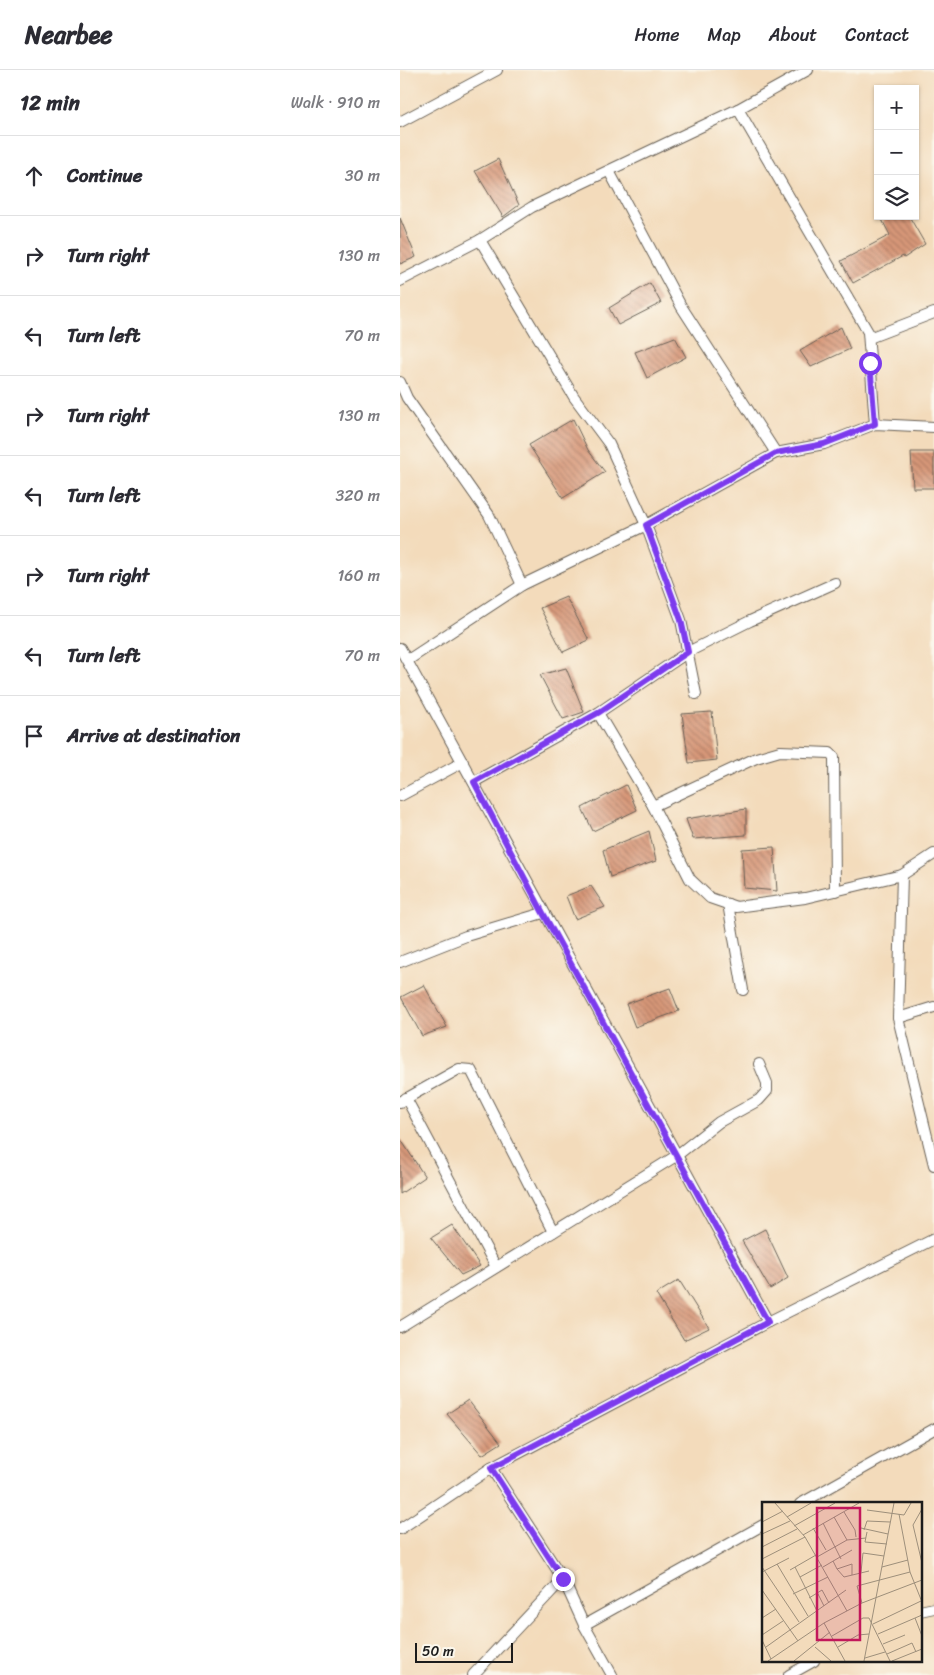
<!DOCTYPE html>
<meta charset="utf-8">
<style>
:root{--surface:#fff;--page:#f7f7f7;--text:#2b2b33;--muted:#7c7c81;--line:#e1e1e2}
body{margin:0;font-family:Sriracha,sans-serif;background:var(--page);color:var(--text)}
.controls{position:absolute;right:15px;top:15px;display:grid;overflow:hidden;border-radius:0px;box-shadow:0 1px 4px #0004}
.controls button{width:45px;height:45px;display:grid;place-items:center;padding:0;border:0;border-bottom:1px solid var(--line);background:var(--surface);color:var(--text);font:25px sans-serif}
.scale{position:absolute;left:15px;bottom:12px;width:98px;box-sizing:border-box;padding-left:5px;border:2px solid #1c1c1c;border-top:0;font-size:14px;line-height:18px;white-space:nowrap;color:#1c1c1c;-webkit-text-stroke:4px #fbf7ec;paint-order:stroke}
.stop{position:absolute;width:15px;height:15px;margin:-11px;border:4px solid #7c3aed;border-radius:50%;background:#fff}
.stop.end{background:#7c3aed;border-color:#fff;box-shadow:0 1px 5px #0008}
.list{margin:0;padding:0;list-style:none}
h2{display:flex;justify-content:space-between;align-items:center;height:65px;margin:0;padding:0 20px;font-size:21px}
h2 small{font-size:16px;font-weight:400;color:var(--muted)}
.list li{display:grid;grid-template-columns:32px 1fr auto;gap:15px;align-items:center;box-sizing:border-box;height:80px;padding:0 20px;border-top:1px solid var(--line)}
.list b{display:block;font-size:19px;white-space:nowrap}
.list em{font-size:16px;font-style:normal;color:var(--muted)}
.icon{flex:none;width:28px;height:28px;fill:none;stroke:currentColor;stroke-width:2;stroke-linecap:round;stroke-linejoin:round}
.map{position:relative;flex:none;width:534px;height:1605px;overflow:hidden}
header{display:flex;align-items:center;gap:30px;box-sizing:border-box;height:70px;padding:0 25px;background:var(--surface);border-bottom:1px solid var(--line)}
header strong{font-size:24px}
nav{display:flex;gap:28px;margin-inline-start:auto;font-size:18px}
main{display:flex}
aside{flex:1;background:var(--surface)}
.map>svg:first-child{display:block}
</style>
<header>
<strong>Nearbee</strong>
<nav><a>Home</a><a>Map</a><a>About</a><a>Contact</a></nav>
</header>
<main>
<aside>
<h2>12 min<small>Walk · 910 m</small></h2>
<ul class="list">
<li><svg class="icon" aria-label="ahead" viewBox="0 0 24 24"><path d="M12 20V5M6 11l6-6 6 6"/></svg><div><b>Continue</b></div><em>30 m</em></li>
<li><svg class="icon" aria-label="right" viewBox="0 0 24 24"><path d="M7 20v-9h11M14 6l5 5-5 5"/></svg><div><b>Turn right</b></div><em>130 m</em></li>
<li><svg class="icon" aria-label="left" viewBox="0 0 24 24"><path d="M17 20v-9H6M10 6l-5 5 5 5"/></svg><div><b>Turn left</b></div><em>70 m</em></li>
<li><svg class="icon" aria-label="right" viewBox="0 0 24 24"><path d="M7 20v-9h11M14 6l5 5-5 5"/></svg><div><b>Turn right</b></div><em>130 m</em></li>
<li><svg class="icon" aria-label="left" viewBox="0 0 24 24"><path d="M17 20v-9H6M10 6l-5 5 5 5"/></svg><div><b>Turn left</b></div><em>320 m</em></li>
<li><svg class="icon" aria-label="right" viewBox="0 0 24 24"><path d="M7 20v-9h11M14 6l5 5-5 5"/></svg><div><b>Turn right</b></div><em>160 m</em></li>
<li><svg class="icon" aria-label="left" viewBox="0 0 24 24"><path d="M17 20v-9H6M10 6l-5 5 5 5"/></svg><div><b>Turn left</b></div><em>70 m</em></li>
<li><svg class="icon" aria-label="arrive" viewBox="0 0 24 24"><path d="M6 21V4h12l-3 4 3 4H6"/></svg><div><b>Arrive at destination</b></div></li>
</ul>
</aside>
<div class="map">
<svg width="534" height="1605" viewBox="0 0 534 1605">
<defs>
<pattern id="building-back-hatch" width="6" height="6" patternUnits="userSpaceOnUse" patternTransform="scale(1.25)"><rect width="6" height="6" fill="#d79778"/><path d="M-1 5l2 2M0 0l6 6M5-1l2 2" fill="none" stroke="#ae7a62"/></pattern>
</defs>
<rect width="100%" height="100%" fill="#fbf7ec"/>
<filter id="ink" filterUnits="userSpaceOnUse"><feTurbulence type="fractalNoise" baseFrequency=".02" numOctaves="2"/><feDisplacementMap in="SourceGraphic" scale="10" xChannelSelector="R" yChannelSelector="G"/><feConvolveMatrix kernelMatrix="1 2 1 2 8 2 1 2 1" color-interpolation-filters="sRGB"/></filter>
<filter id="wash" filterUnits="userSpaceOnUse"><feTurbulence type="fractalNoise" baseFrequency=".0096" numOctaves="4" result="noise"/><feDisplacementMap in="SourceGraphic" scale="20" xChannelSelector="R" yChannelSelector="G"/><feGaussianBlur stdDeviation="1.12" result="paint"/><feColorMatrix in="noise" values="0 0 0 0 0 0 0 0 0 0 0 0 0 0 0 0 0 1.4 0 .05"/><feComposite in="paint" operator="in"/></filter>
<g filter="url(#wash)">
<rect width="100%" height="100%" fill="#f3dbbb"/>
<g id="blocks">
<g fill="url(#building-back-hatch)">
<polygon points="98,89 119,135 103,147 75,101"/>
<polygon points="480,146 509,146 525,174 504,188 503,186 453,213 441,191 490,165"/>
<polygon points="0,148 16,187 0,194"/>
<polygon points="250,213 261,233 218,255 209,238"/>
<polygon points="441,257 450,279 411,297 400,281"/>
<polygon points="275,267 286,287 247,308 235,282"/>
<polygon points="173,349 188,380 205,402 163,428 129,375"/>
<polygon points="511,382 534,382 534,418 513,418"/>
<polygon points="166,527 189,570 163,582 140,538"/>
<polygon points="166,598 184,642 163,649 140,605"/>
<polygon points="312,642 317,690 289,693 282,644"/>
<polygon points="226,715 237,740 193,761 182,738"/>
<polygon points="346,739 346,765 293,769 286,749"/>
<polygon points="249,761 256,791 210,807 203,780"/>
<polygon points="374,777 377,821 344,818 342,779"/>
<polygon points="191,816 205,837 175,849 166,826"/>
<polygon points="24,915 47,957 22,966 1,927"/>
<polygon points="270,918 279,941 235,957 226,934"/>
<polygon points="0,1068 25,1107 0,1124"/>
<polygon points="52,1155 80,1196 61,1205 31,1168"/>
<polygon points="365,1159 388,1208 370,1219 342,1171"/>
<polygon points="279,1210 309,1258 284,1270 256,1224"/>
<polygon points="68,1330 101,1373 82,1385 47,1344"/>
</g>
</g>
</g>
<g filter="url(#ink)">
<use href="#blocks" fill-opacity="0" stroke="#675f54" stroke-width="1"/>
<g fill="none" stroke-linecap="round" stroke-linejoin="round">
<defs>
<g id="street">
<polyline points="338,39 468,262 475,354"/>
<polyline points="0,52 97,0"/>
<polyline points="209,101 281,236 376,383"/>
<polyline points="80,170 174,327 209,374 246,455 281,550 296,624"/>
<polyline points="0,211 80,170 132,137 338,39 408,0"/>
<polyline points="469,268 534,243"/>
<polyline points="0,312 7,328 89,445 122,515"/>
<polyline points="0,578 368,1252"/>
<polyline points="8,590 122,515 246,455 376,383 424,374 475,354 534,357"/>
<polyline points="198,643 253,736 356,688 380,681 430,683 434,687 435,821"/>
<polyline points="74,712 198,643 288,582 350,551 435,513"/>
<polyline points="0,726 63,692"/>
<polyline points="253,736 290,809 310,828 336,837 405,828 502,805 534,784"/>
<polyline points="328,834 343,920"/>
<polyline points="0,892 66,866 143,843"/>
<polyline points="534,937 498,948 534,1095"/>
<polyline points="498,948 502,805"/>
<polyline points="6,1028 96,1197"/>
<polyline points="0,1032 59,999 71,1000 153,1162"/>
<polyline points="0,1257 276,1086 319,1052 359,1030 367,1021 367,1013 359,994"/>
<polyline points="91,1398 163,1509 184,1555 212,1605"/>
<polyline points="400,1434 534,1359"/>
<polyline points="0,1459 91,1398 368,1252 534,1169"/>
<polyline points="520,1541 534,1538"/>
<polyline points="184,1555 363,1455"/>
<polyline points="73,1605 163,1509"/>
<polyline points="389,1605 414,1591"/>
</g>
</defs>
<use href="#street" stroke="#675f54" stroke-width="12"/>
<use href="#street" stroke="#fff" stroke-width="10"/>
</g>
</g>
<g fill="none" stroke-linecap="round" stroke-linejoin="round" filter="url(#ink)">
<polyline stroke="#7c3aed" stroke-width="6" points="163,1509 91,1398 368,1252 143,843 74,712 198,643 288,582 281,550 246,455 376,383 424,374 475,354 470,293"/>
</g>
<g transform="translate(362 1432)">
<rect width="160" height="160" fill="#f3dbbb"/>
<path fill="none" stroke="#9d8f7b" stroke-width="1" d="M13,1L43,35L85,109M160,7L151,23L160,61M105,8L142,13L149,1M82,10L93,28L94,35M137,12L148,70L160,100M25,15L49,1M72,15L85,38M0,20L21,9M61,21L79,57M32,24L73,1M51,26L64,48M99,26L126,32M102,28L105,19L128,20M105,30L103,40L125,42M0,32L28,19M41,33L97,1M0,45L35,27M55,55L85,38L104,36M0,57L43,35M71,59L75,67L90,62V73M15,62L46,114M0,65L37,120M33,65L55,109M61,65L90,48M120,65L146,58M75,67L82,75L107,69M28,68L54,53M0,70L27,56M99,70L101,51L122,54M38,75L60,63M0,88L36,139M55,90L62,104M31,92L66,75M47,96L60,88L67,101M100,101L95,84L148,70M0,116L14,107M153,116L160,134M62,121L83,159M111,122L159,99M116,132L160,113M0,133L21,119M70,134L101,116H107L128,159M0,138L9,157M121,142L143,133M4,145L84,88M53,145L69,159M76,145L96,133L107,132M125,152L150,141L154,150M103,156L123,150M6,159L62,121L100,101L160,78M32,159L68,130M102,159L132,1M130,159L160,147"/>
<path fill="#c2185b" fill-opacity="0.15" stroke="#c2185b" stroke-width="2.5" d="M55,6H98V138H55Z"/>
<rect width="160" height="160" fill="none" stroke="#1c1c1c" stroke-width="2.5"/>
</g>
</svg>
<div class="controls">
<button>+</button>
<button>−</button>
<button><svg class="icon" aria-label="layers" viewBox="0 0 24 24"><path d="M12 4l9 5-9 5-9-5zM3 14l9 5 9-5"/></svg></button>
</div>
<div class="scale">50 m</div>
<div class="stop" style="left:470px;top:293px"></div>
<div class="stop end" style="left:163px;top:1509px"></div>
</div>
</main>
